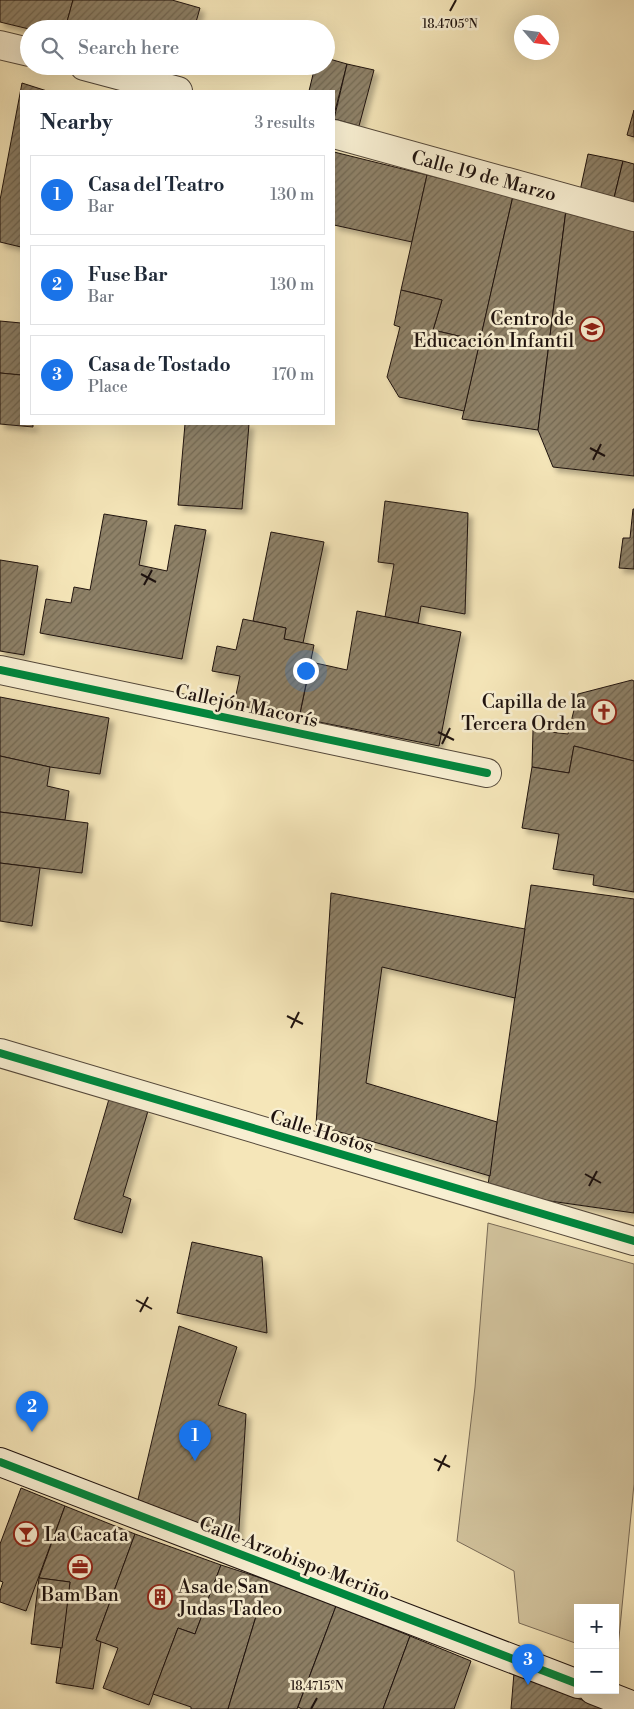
<!DOCTYPE html>
<meta charset="utf-8">
<style>
:root{--surface:#fff;--page:#f2f2f3;--text:#1f2937;--muted:#747a83;--line:#e0e1e3;--accent:#1a73e8}
body{margin:0;font-family:"Libre Bodoni",serif;background:var(--page);color:var(--text)}
.controls{position:absolute;right:15px;bottom:15px;display:grid;overflow:hidden;border-radius:0px;box-shadow:0 5px 20px #0002}
.controls button{width:45px;height:45px;display:grid;place-items:center;padding:0;border:0;border-bottom:1px solid var(--line);background:var(--surface);color:var(--text);font:25px sans-serif}
.compass{position:absolute;left:514px;top:15px;width:45px;height:45px;border-radius:50%;background:var(--surface);box-shadow:0 5px 20px #0002;rotate:118deg}
.you{position:absolute;left:305px;top:670px;width:18px;height:18px;margin:-12px;border:4px solid #fff;border-radius:50%;background:#1a73e8;box-shadow:0 0 0 8px #1a73e833}
.badge{display:grid;place-items:center;width:32px;height:32px;border-radius:50%;background:var(--accent);color:#fff;font-size:16px;font-weight:700}
.pin{position:absolute;translate:-50% -41px;filter:drop-shadow(0 1px 2px #0008)}
.pin::after{content:'';position:absolute;top:26px;width:18px;height:15px;background:inherit;clip-path:polygon(0 0,100% 0,50% 100%)}
.list{margin:0;padding:0;list-style:none}
h2{display:flex;justify-content:space-between;align-items:center;height:65px;margin:0;padding:0 20px;font-size:21px}
h2 small{font-size:16px;font-weight:400;color:var(--muted)}
.list li{display:grid;grid-template-columns:32px 1fr auto;gap:15px;align-items:center;box-sizing:border-box;height:80px;margin:0 10px 10px;padding:0 10px;border:1px solid var(--line);border-radius:0px}
.list b{display:block;font-size:19px;white-space:nowrap}
.list p{margin:0;font-size:16px;white-space:nowrap;color:var(--muted)}
.list em{font-size:16px;font-style:normal;color:var(--muted)}
.icon{flex:none;width:28px;height:28px;fill:none;stroke:currentColor;stroke-width:2;stroke-linecap:round;stroke-linejoin:round}
.map{position:relative;flex:none;width:634px;height:1709px;overflow:hidden}
.search{position:absolute;background:var(--surface);box-shadow:0 5px 20px #0002;left:20px;top:20px;width:315px;height:55px;display:flex;align-items:center;gap:12px;box-sizing:border-box;padding:0 18px;border-radius:28px;color:var(--muted);font-size:19px}
.panel{position:absolute;background:var(--surface);box-shadow:0 5px 20px #0002;left:20px;top:90px;width:315px;height:335px;border-radius:0px}
.map>svg:first-child{display:block}
</style>
<div class="map">
<svg width="634" height="1709" viewBox="0 0 634 1709">
<defs>
<pattern id="building-hatch" width="6" height="6" patternUnits="userSpaceOnUse" patternTransform="scale(1.25)"><rect width="6" height="6" fill="#8e8167"/><path d="M-1 1l2-2M0 6l6-6M5 7l2-2" fill="none" stroke="#736853"/></pattern>
<filter id="shadow"><feDropShadow dx="4.5" dy="4.5" stdDeviation="2.5" flood-color="#0004"/></filter>
</defs>
<rect width="100%" height="100%" fill="#f5e6b9"/>
<filter id="stains"><feTurbulence type="fractalNoise" baseFrequency=".004" numOctaves="4"/><feColorMatrix values="0 0 0 0 .2 0 0 0 0 .09 0 0 0 0 .02 0 0 0 .5 -.17"/></filter>
<radialGradient id="worn" r=".72"><stop offset=".6" stop-color="#630" stop-opacity="0"/><stop offset="1" stop-color="#630" stop-opacity=".3"/></radialGradient>
<polygon fill="#d1c29c" stroke="#786a56" points="488,1223 634,1264 634,1484 617,1658 615,1657 615,1608 578,1608 578,1644 519,1623 514,1571 457,1541 475,1387"/>
<g fill="url(#building-hatch)" stroke="#1f130f" filter="url(#shadow)">
<polygon points="0,0 73,0 65,29 29,29 0,22"/>
<polygon points="73,0 172,0 200,8 194,29 65,29"/>
<polygon points="326,58 347,64 334,115 334,91 309,91 315,66 326,66"/>
<polygon points="347,64 374,70 359,126 334,119"/>
<polygon points="22,83 47,91 21,91 21,247 0,242 0,200"/>
<polygon points="634,110 634,137 627,135"/>
<polygon points="334,152 427,175 412,242 334,225"/>
<polygon points="588,154 623,161 614,198 580,191"/>
<polygon points="623,161 634,164 634,203 614,198"/>
<polygon points="427,175 513,196 480,341 433,330 442,300 401,290"/>
<polygon points="513,196 566,210 538,430 462,419"/>
<polygon points="566,210 634,227 634,476 553,467 538,430"/>
<polygon points="401,290 442,300 433,330 480,341 464,411 399,397 387,377 400,327 394,325"/>
<polygon points="0,321 21,323 21,375 0,373"/>
<polygon points="0,373 21,375 21,424 33,424 33,427 0,424"/>
<polygon points="185,424 249,424 242,509 178,505"/>
<polygon points="385,501 468,513 465,614 421,606 418,623 385,617 394,564 378,562"/>
<polygon points="633,509 634,509 634,569 619,568 623,538 630,538"/>
<polygon points="104,514 147,521 139,565 167,571 175,525 206,530 182,659 40,633 46,599 71,603 74,587 90,590"/>
<polygon points="271,532 324,542 303,643 284,639 286,628 253,621"/>
<polygon points="0,560 38,566 24,655 0,651"/>
<polygon points="357,611 461,632 439,746 299,718 311,662 347,670"/>
<polygon points="243,619 286,628 284,639 314,645 299,718 234,704 240,676 212,671 217,646 236,650"/>
<polygon points="632,680 634,681 634,761 574,746 569,773 532,767 533,730 568,734 578,694"/>
<polygon points="0,697 109,718 100,774 50,767 0,756"/>
<polygon points="574,746 634,761 634,892 593,885 594,875 553,869 559,834 522,828 532,767 569,773"/>
<polygon points="0,756 50,767 47,786 69,791 65,820 0,812"/>
<polygon points="0,812 88,823 82,873 0,863"/>
<polygon points="0,863 40,868 32,926 0,921"/>
<polygon points="531,885 634,899 634,1213 487,1192"/>
<polygon points="331,893 525,929 515,998 382,967 366,1083 497,1122 490,1176 316,1125"/>
<polygon points="109,1099 148,1111 123,1196 131,1199 122,1233 74,1219"/>
<polygon points="192,1242 262,1257 267,1333 177,1313"/>
<polygon points="179,1326 237,1347 218,1405 246,1414 238,1544 136,1508"/>
<polygon points="21,1488 65,1506 26,1611 0,1602 0,1591 3,1582 0,1581 0,1544"/>
<polygon points="65,1506 135,1534 96,1640 101,1642 93,1689 56,1683 70,1582 39,1578"/>
<polygon points="135,1534 221,1565 195,1634 178,1628 149,1705 103,1688 118,1648 96,1640"/>
<polygon points="221,1565 267,1580 228,1709 191,1709 191,1707 153,1694 178,1628 195,1634"/>
<polygon points="39,1578 70,1582 62,1648 31,1644"/>
<polygon points="267,1580 336,1606 297,1709 228,1709"/>
<polygon points="336,1606 410,1636 383,1709 302,1709 298,1707"/>
<polygon points="410,1636 471,1661 454,1709 383,1709"/>
<polygon points="514,1673 570,1696 604,1707 604,1709 511,1709"/>
</g>
<g fill="none" stroke-linecap="round" stroke-linejoin="round">
<defs>
<g id="street">
<polyline points="0,45 29,52"/>
<polyline points="84,66 178,91"/>
<polyline points="334,134 634,217"/>
<polyline points="0,670 487,773"/>
<polyline points="0,1053 634,1241"/>
</g>
<g id="secondary">
<polyline points="0,1462 578,1684"/>
<polyline points="593,1690 634,1706"/>
</g>
</defs>
<use href="#street" stroke="#54483a" stroke-width="30"/>
<use href="#secondary" stroke="#1f130f" stroke-width="30"/>
<use href="#street" stroke="#f8efd2" stroke-width="28"/>
<use href="#secondary" stroke="#f8efd2" stroke-width="28"/>
<defs>
<g id="cycleway">
<polyline points="0,670 487,773"/>
<polyline points="0,1053 634,1241"/>
<polyline points="0,1462 578,1684"/>
</g>
</defs>
<use href="#cycleway" stroke="#f8efd2" stroke-width="11"/>
<use href="#cycleway" stroke="#00873e" stroke-width="8"/>
</g>
<path fill="none" stroke="#1f130f" stroke-width="2" d="M450,11L456,0M590,448L605,456M593,460L601,444M141,574L156,582M144,585L152,570M438,732L454,740M442,744L450,728M287,1016L303,1024M291,1028L299,1012M585,1174L601,1183M589,1186L597,1171M136,1300L152,1309M140,1312L148,1297M434,1459L450,1467M438,1471L446,1455M311,1709L317,1698"/>
<defs>
<symbol id="school-ring" viewBox="-11 -11 22 22"><circle r="9.5" fill="#f8efd2" stroke="#8f2418" stroke-width="1.5"/><path d="M0-5L7-2L0 1L-7-2ZM-4 1L0 2.5L4 1V4Q0 6-4 4Z" fill="#8f2418"/></symbol>
<symbol id="church-ring" viewBox="-11 -11 22 22"><circle r="9.5" fill="#f8efd2" stroke="#8f2418" stroke-width="1.5"/><path d="M-1.2-6h2.4v3.5h3.3v2.4h-3.3V6h-2.4V-.1h-3.3v-2.4h3.3Z" fill="#8f2418"/></symbol>
<symbol id="bar-ring" viewBox="-11 -11 22 22"><circle r="9.5" fill="#f8efd2" stroke="#8f2418" stroke-width="1.5"/><path d="M-6-5H6L.8 .8V4.5H3.5V6h-7V4.5H-.8V.8Z" fill="#8f2418"/></symbol>
<symbol id="office-ring" viewBox="-11 -11 22 22"><circle r="9.5" fill="#f8efd2" stroke="#8f2418" stroke-width="1.5"/><path d="M-6-3h4V-5.5h4V-3h4V5H-6ZM-1-4.5V-3h2v-1.5ZM-6 0V1H6V0Z" fill="#8f2418"/></symbol>
<symbol id="building-ring" viewBox="-11 -11 22 22"><circle r="9.5" fill="#f8efd2" stroke="#8f2418" stroke-width="1.5"/><path d="M-4-6H4V6H1V3H-1V6H-4ZM-2.5-4.3h1.7v1.8h-1.7ZM.8-4.3h1.7v1.8H.8ZM-2.5-1h1.7V.8h-1.7ZM.8-1h1.7V.8H.8Z" fill="#8f2418"/></symbol>
</defs>
<g fill-rule="evenodd">
<use href="#school-ring" x="578" y="315" width="28" height="28"/>
<use href="#church-ring" x="590" y="698" width="28" height="28"/>
<use href="#bar-ring" x="12" y="1520" width="28" height="28"/>
<use href="#office-ring" x="66" y="1553" width="28" height="28"/>
<use href="#building-ring" x="146" y="1583" width="28" height="28"/>
</g>
<g text-anchor="middle" stroke-width="5" stroke-linejoin="round" paint-order="stroke">
<g font-size="19" fill="#1f130f" stroke="#f8efd2">
<text transform="translate(484 175) rotate(15)" y="7">Calle 19 de Marzo</text>
<text transform="translate(247 705) rotate(12)" y="7">Callejón Macorís</text>
<text transform="translate(322 1131) rotate(17)" y="7">Calle Hostos</text>
<text transform="translate(295 1558) rotate(21)" y="7">Calle Arzobispo Meriño</text>
</g>
<g font-size="19" fill="#1f130f" stroke="#f8efd2" text-anchor="end">
<text x="574" y="325">Centro de<tspan x="574" dy="22">Educación Infantil</tspan></text>
<text x="586" y="708">Capilla de la<tspan x="586" dy="22">Tercera Orden</tspan></text>
<text x="44" y="1541" text-anchor="start">La Cacata</text>
<text x="178" y="1593" text-anchor="start">Asa de San<tspan x="178" dy="22">Judas Tadeo</tspan></text>
<text x="80" y="1601" text-anchor="middle">Bam Ban</text>
</g>
</g>
<g font-size="12" text-anchor="middle" fill="#1f130f" stroke="#f8efd2" stroke-width="5" stroke-linejoin="round" paint-order="stroke">
<text x="450" y="28">18.4705°N</text>
<text x="317" y="1690">18.4715°N</text>
</g>
<rect width="100%" height="100%" filter="url(#stains)"/>
<rect width="100%" height="100%" fill="url(#worn)"/>
</svg>
<div class="controls">
<button>+</button>
<button>−</button>
</div>
<svg class="compass" viewBox="-18 -18 36 36"><path d="M0-13l5 13h-10z" fill="#e53935"/><path d="M0 13l5-13h-10z" fill="#747a83"/></svg>
<div class="you"></div>
<div class="pin badge" style="left:195px;top:1461px">1</div>
<div class="pin badge" style="left:32px;top:1432px">2</div>
<div class="pin badge" style="left:528px;top:1685px">3</div>
<div class="search"><svg class="icon" aria-label="search" viewBox="0 0 24 24"><circle cx="10" cy="10" r="6"/><path d="M15 15l6 6"/></svg>Search here</div>
<section class="panel">
<h2>Nearby<small>3 results</small></h2>
<ul class="list">
<li><span class="badge">1</span><div><b>Casa del Teatro</b><p>Bar</p></div><em>130 m</em></li>
<li><span class="badge">2</span><div><b>Fuse Bar</b><p>Bar</p></div><em>130 m</em></li>
<li><span class="badge">3</span><div><b>Casa de Tostado</b><p>Place</p></div><em>170 m</em></li>
</ul>
</section>
</div>
